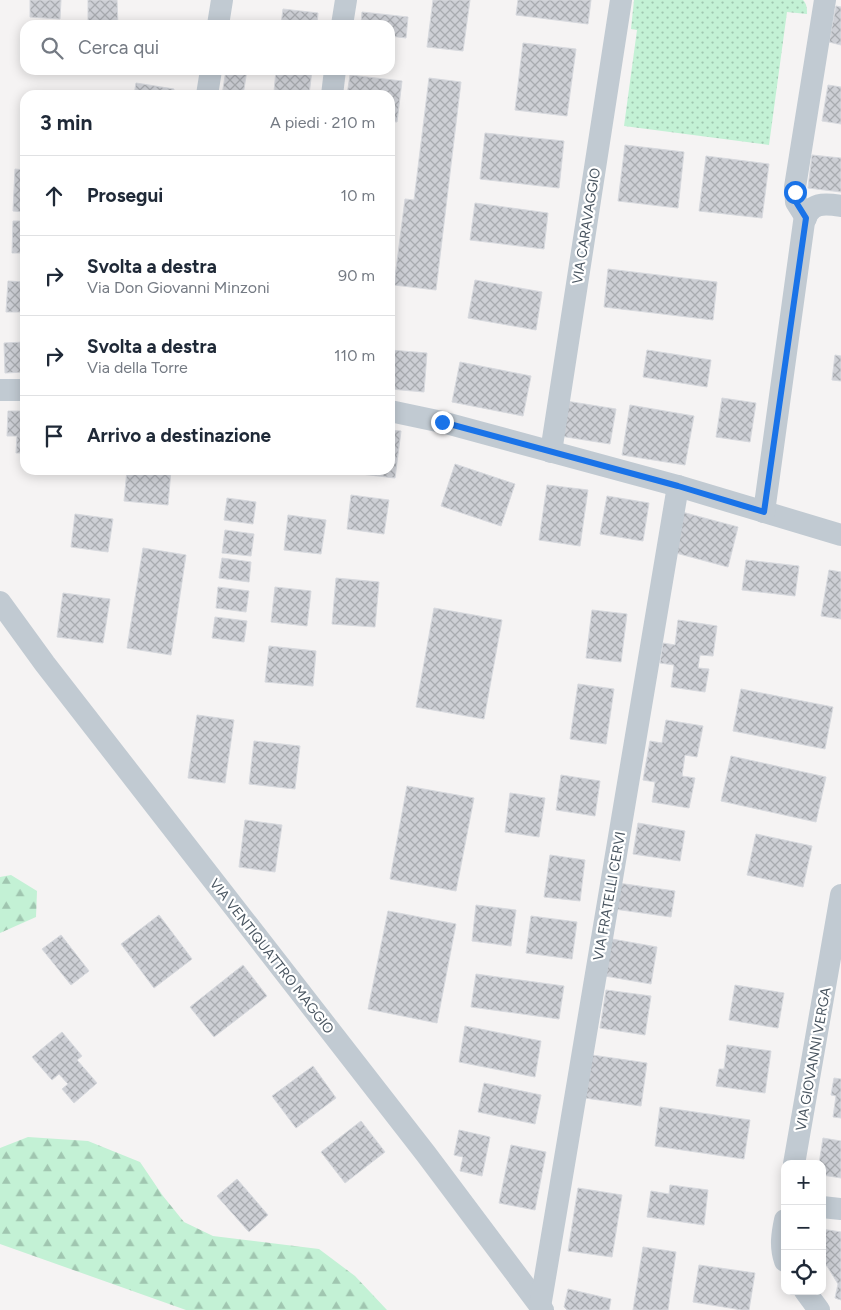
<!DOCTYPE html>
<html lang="it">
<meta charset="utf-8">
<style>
:root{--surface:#fff;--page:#f2f2f3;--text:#1f2937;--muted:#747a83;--line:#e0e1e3}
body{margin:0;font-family:Figtree,sans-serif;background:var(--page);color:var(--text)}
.controls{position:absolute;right:15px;bottom:15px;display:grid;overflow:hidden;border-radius:10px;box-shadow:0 2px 12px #0003}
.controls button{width:45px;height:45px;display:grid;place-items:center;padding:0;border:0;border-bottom:1px solid var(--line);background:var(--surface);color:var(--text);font:25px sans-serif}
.stop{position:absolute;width:15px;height:15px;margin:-11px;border:4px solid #1a73e8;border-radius:50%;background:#fff}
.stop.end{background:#1a73e8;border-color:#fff;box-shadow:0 1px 5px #0008}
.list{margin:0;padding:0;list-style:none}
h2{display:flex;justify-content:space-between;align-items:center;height:65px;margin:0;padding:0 20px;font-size:21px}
h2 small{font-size:16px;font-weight:400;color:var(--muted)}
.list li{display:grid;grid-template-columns:32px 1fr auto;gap:15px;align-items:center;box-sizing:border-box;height:80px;padding:0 20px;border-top:1px solid var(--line)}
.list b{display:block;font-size:19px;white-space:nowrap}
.list p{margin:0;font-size:16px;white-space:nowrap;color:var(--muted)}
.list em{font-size:16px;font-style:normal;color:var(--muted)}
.icon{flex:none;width:28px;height:28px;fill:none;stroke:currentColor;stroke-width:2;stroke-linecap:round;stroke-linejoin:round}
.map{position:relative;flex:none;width:841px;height:1310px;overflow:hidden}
.search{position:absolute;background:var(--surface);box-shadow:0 2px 12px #0003;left:20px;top:20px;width:375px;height:55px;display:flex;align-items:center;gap:12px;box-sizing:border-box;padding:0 18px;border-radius:15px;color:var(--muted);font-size:19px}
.panel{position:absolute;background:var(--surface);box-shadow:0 2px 12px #0003;left:20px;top:90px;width:375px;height:385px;border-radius:15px}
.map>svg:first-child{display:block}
</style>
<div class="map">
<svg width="841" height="1310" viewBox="0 0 841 1310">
<defs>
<pattern id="grass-dots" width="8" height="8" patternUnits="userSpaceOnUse" patternTransform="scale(1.25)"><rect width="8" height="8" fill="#c3f1d5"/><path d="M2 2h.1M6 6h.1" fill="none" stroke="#a0c6b0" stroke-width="1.8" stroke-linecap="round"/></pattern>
<pattern id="forest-firs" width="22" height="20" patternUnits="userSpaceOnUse" patternTransform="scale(1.25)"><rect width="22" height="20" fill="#c3f1d5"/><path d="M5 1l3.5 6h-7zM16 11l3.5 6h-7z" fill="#a0c6b0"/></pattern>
<pattern id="building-cross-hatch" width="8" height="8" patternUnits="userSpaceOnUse" patternTransform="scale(1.25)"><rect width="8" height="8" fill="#cdcfd5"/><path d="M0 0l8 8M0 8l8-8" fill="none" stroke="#a8abb0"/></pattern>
</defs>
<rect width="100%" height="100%" fill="#f5f3f3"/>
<path fill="url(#grass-dots)" d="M634,0H803C807,4 807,9 807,14L787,12L769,145L624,126L637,30L631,29Z"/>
<g fill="url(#forest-firs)">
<polygon points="11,875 37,891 36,917 0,933 0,877"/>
<polygon points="28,1137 88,1141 140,1162 163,1196 184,1222 213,1236 319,1249 355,1276 387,1310 186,1310 0,1244 0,1148"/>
</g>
<g fill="url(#building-cross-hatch)" stroke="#d7d9de">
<polygon points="30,0 61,0 60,19 30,17"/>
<polygon points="88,0 117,0 118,25 88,25"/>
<polygon points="433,0 470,0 463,51 427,47"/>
<polygon points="518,0 591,0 588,24 516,15"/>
<polygon points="836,6 841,7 841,45 829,42"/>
<polygon points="283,9 318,13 317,25 281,25"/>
<polygon points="362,12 408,17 406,38 390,36 390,25 361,25"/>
<polygon points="523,43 576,49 567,116 515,110"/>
<polygon points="226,70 247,70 243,95 222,95"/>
<polygon points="276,70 312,70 309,95 274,92"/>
<polygon points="350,75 402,81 397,122 390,121 390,95 347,95"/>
<polygon points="429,78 461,82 436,290 394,285 405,199 414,200"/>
<polygon points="136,83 174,89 173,95 134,95"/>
<polygon points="828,85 841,87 841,124 822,121"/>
<polygon points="485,133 564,141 559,188 480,179"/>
<polygon points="625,145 684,152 678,208 618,201"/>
<polygon points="812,155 841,158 841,192 808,188"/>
<polygon points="706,156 769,164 762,218 699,211"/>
<polygon points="15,169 25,170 25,212 13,211"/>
<polygon points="475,203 548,213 544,249 470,240"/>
<polygon points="13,221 25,221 25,253 12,253"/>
<polygon points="608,269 717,282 713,320 604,307"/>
<polygon points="475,280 542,292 536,330 468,318"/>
<polygon points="8,281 25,282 25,312 6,312"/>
<polygon points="25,342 25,372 5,373 4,343"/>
<polygon points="390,350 427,353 424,392 390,389"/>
<polygon points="647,350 711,360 707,387 643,377"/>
<polygon points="835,355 841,356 841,381 832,380"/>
<polygon points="460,362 531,376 523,416 452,402"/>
<polygon points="722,398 756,403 750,442 716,437"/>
<polygon points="566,401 616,409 610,444 560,436"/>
<polygon points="630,405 694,416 685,465 622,455"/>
<polygon points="8,411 25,411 25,453 16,453 17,436 7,436"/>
<polygon points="390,430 401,431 395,478 344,472 345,470 390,470"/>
<polygon points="455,464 515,484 501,526 441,506"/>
<polygon points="127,470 171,470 168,505 124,501"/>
<polygon points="547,485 588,490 580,546 539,540"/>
<polygon points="351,495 389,500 384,534 347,529"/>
<polygon points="607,496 649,503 643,541 600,534"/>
<polygon points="227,498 256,502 253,524 224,520"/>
<polygon points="682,512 738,527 728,567 672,552"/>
<polygon points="75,514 113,519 108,552 71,547"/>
<polygon points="288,515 326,520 321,554 284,550"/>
<polygon points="225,530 254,534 251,556 222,553"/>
<polygon points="143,548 186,555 171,655 127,648"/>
<polygon points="222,558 251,562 249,582 219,578"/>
<polygon points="746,560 799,566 795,596 742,590"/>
<polygon points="829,570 841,572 841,619 821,616"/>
<polygon points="336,578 379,582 375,627 332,624"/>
<polygon points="218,587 249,591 246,612 216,608"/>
<polygon points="275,587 311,591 307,626 271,622"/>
<polygon points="63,593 110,599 103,643 57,637"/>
<polygon points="434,608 502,620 484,719 416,707"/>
<polygon points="592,610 627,614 621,662 586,658"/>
<polygon points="215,617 247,621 244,642 212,638"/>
<polygon points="678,620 717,626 713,656 700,655 698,668 709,669 705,692 671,687 674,665 660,663 663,643 675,645"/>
<polygon points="269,646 316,651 313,686 265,682"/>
<polygon points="578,684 614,689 606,744 570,739"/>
<polygon points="741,689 833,707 825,749 733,731"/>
<polygon points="197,715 234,720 225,783 188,778"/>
<polygon points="666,720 703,726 697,757 685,755 682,776 695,778 689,808 652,802 655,782 643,780 650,741 662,743"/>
<polygon points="254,741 300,746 295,789 249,784"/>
<polygon points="731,756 826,777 816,822 721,801"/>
<polygon points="561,775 600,781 595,816 556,810"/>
<polygon points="407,786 474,798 456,891 390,879"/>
<polygon points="510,793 545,798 539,837 505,832"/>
<polygon points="245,820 282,825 275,872 239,867"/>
<polygon points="638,823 685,831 680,861 633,854"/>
<polygon points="756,834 812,846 803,887 747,875"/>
<polygon points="550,855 585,860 580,901 544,897"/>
<polygon points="618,883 675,891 671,917 614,909"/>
<polygon points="476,905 516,910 511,946 472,941"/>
<polygon points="388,911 456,924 437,1023 368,1009"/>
<polygon points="159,915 192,959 154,988 121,944"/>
<polygon points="531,916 577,922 572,959 526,953"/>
<polygon points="61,935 89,971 71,985 42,949"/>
<polygon points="612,939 657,947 651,984 605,976"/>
<polygon points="243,965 267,996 214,1037 190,1007"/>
<polygon points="476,974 564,986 559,1019 471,1007"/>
<polygon points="735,985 784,993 778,1028 729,1020"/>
<polygon points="606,990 651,996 645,1035 600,1028"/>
<polygon points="465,1026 541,1041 535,1077 459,1062"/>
<polygon points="62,1032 82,1056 77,1060 97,1083 74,1103 62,1089 68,1084 59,1074 52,1080 32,1057"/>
<polygon points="727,1045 771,1051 765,1093 716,1086 719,1069 724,1069"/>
<polygon points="592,1055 647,1063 641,1106 585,1098"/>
<polygon points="313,1066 336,1098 296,1128 272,1096"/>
<polygon points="834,1078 841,1079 841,1118 833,1117 836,1096 831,1095"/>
<polygon points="484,1083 541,1095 535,1124 478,1112"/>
<polygon points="660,1107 750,1120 744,1159 655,1146"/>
<polygon points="361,1121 385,1152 345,1183 321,1152"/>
<polygon points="459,1130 490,1137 482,1176 460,1171 463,1157 454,1155"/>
<polygon points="823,1138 841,1141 841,1178 822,1175 822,1164 819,1164"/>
<polygon points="511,1145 546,1152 535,1210 499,1203"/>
<polygon points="237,1179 268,1215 249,1232 217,1196"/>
<polygon points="670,1185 708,1190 704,1225 647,1217 651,1191 669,1194"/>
<polygon points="578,1188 622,1195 612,1257 568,1251"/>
<polygon points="822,1229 841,1232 841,1300 835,1298 838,1284 827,1266 822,1266"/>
<polygon points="643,1247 676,1252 668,1310 633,1310"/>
<polygon points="699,1265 755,1273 749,1310 742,1310 693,1302"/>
<polygon points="568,1289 611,1299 609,1310 567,1310 564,1307"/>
</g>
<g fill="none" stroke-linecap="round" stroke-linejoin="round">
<g stroke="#c1cad2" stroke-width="22">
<polyline points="218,25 222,0"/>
<polyline points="342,25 346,0"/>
<polyline points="207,95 211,70"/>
<polyline points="332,95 335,70"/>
<polyline points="806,218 796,202 795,187 825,0"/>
<polyline points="0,390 25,390"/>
<polyline points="390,411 442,422 678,486 841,535"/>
<polyline points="551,452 621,0"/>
<path d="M764,512L804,222C810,202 824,203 841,206"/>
<polyline points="0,602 45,664 426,1154 543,1310"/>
<polyline points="794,1164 841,895"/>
<polyline points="822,1207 841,1209"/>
<path d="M785,1220C782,1234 780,1247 785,1261"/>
<polyline points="805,1291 819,1310"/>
<polyline points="540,1307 678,486"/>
</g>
</g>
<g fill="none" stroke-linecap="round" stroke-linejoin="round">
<polyline stroke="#1a73e8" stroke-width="6" points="442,422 678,486 764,512 806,218 796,202 795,192"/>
</g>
<g text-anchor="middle" stroke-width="4.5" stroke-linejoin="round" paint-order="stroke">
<g font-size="14" fill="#4a5661" stroke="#fff">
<text transform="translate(586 226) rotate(-81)" y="5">VIA CARAVAGGIO</text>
<text transform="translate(609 896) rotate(-80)" y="5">VIA FRATELLI CERVI</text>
<text transform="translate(272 956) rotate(52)" y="5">VIA VENTIQUATTRO MAGGIO</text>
<text transform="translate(813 1059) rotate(-80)" y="5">VIA GIOVANNI VERGA</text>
</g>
</g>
</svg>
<div class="controls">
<button>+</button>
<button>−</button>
<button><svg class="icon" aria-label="locate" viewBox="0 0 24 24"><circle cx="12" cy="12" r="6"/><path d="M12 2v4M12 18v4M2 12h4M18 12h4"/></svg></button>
</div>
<div class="stop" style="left:795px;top:192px"></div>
<div class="stop end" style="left:442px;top:422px"></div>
<div class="search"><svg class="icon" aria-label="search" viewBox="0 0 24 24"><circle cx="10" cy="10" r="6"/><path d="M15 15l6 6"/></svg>Cerca qui</div>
<section class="panel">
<h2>3 min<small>A piedi · 210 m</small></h2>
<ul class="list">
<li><svg class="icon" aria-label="ahead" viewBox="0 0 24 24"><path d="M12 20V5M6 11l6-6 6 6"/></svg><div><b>Prosegui</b></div><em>10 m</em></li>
<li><svg class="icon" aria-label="right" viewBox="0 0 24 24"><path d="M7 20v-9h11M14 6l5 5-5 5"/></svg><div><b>Svolta a destra</b><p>Via Don Giovanni Minzoni</p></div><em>90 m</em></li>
<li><svg class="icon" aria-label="right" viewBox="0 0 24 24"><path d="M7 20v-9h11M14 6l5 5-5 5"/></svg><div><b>Svolta a destra</b><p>Via della Torre</p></div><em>110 m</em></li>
<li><svg class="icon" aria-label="arrive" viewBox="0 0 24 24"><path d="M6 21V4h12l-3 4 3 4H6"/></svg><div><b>Arrivo a destinazione</b></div></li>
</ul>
</section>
</div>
